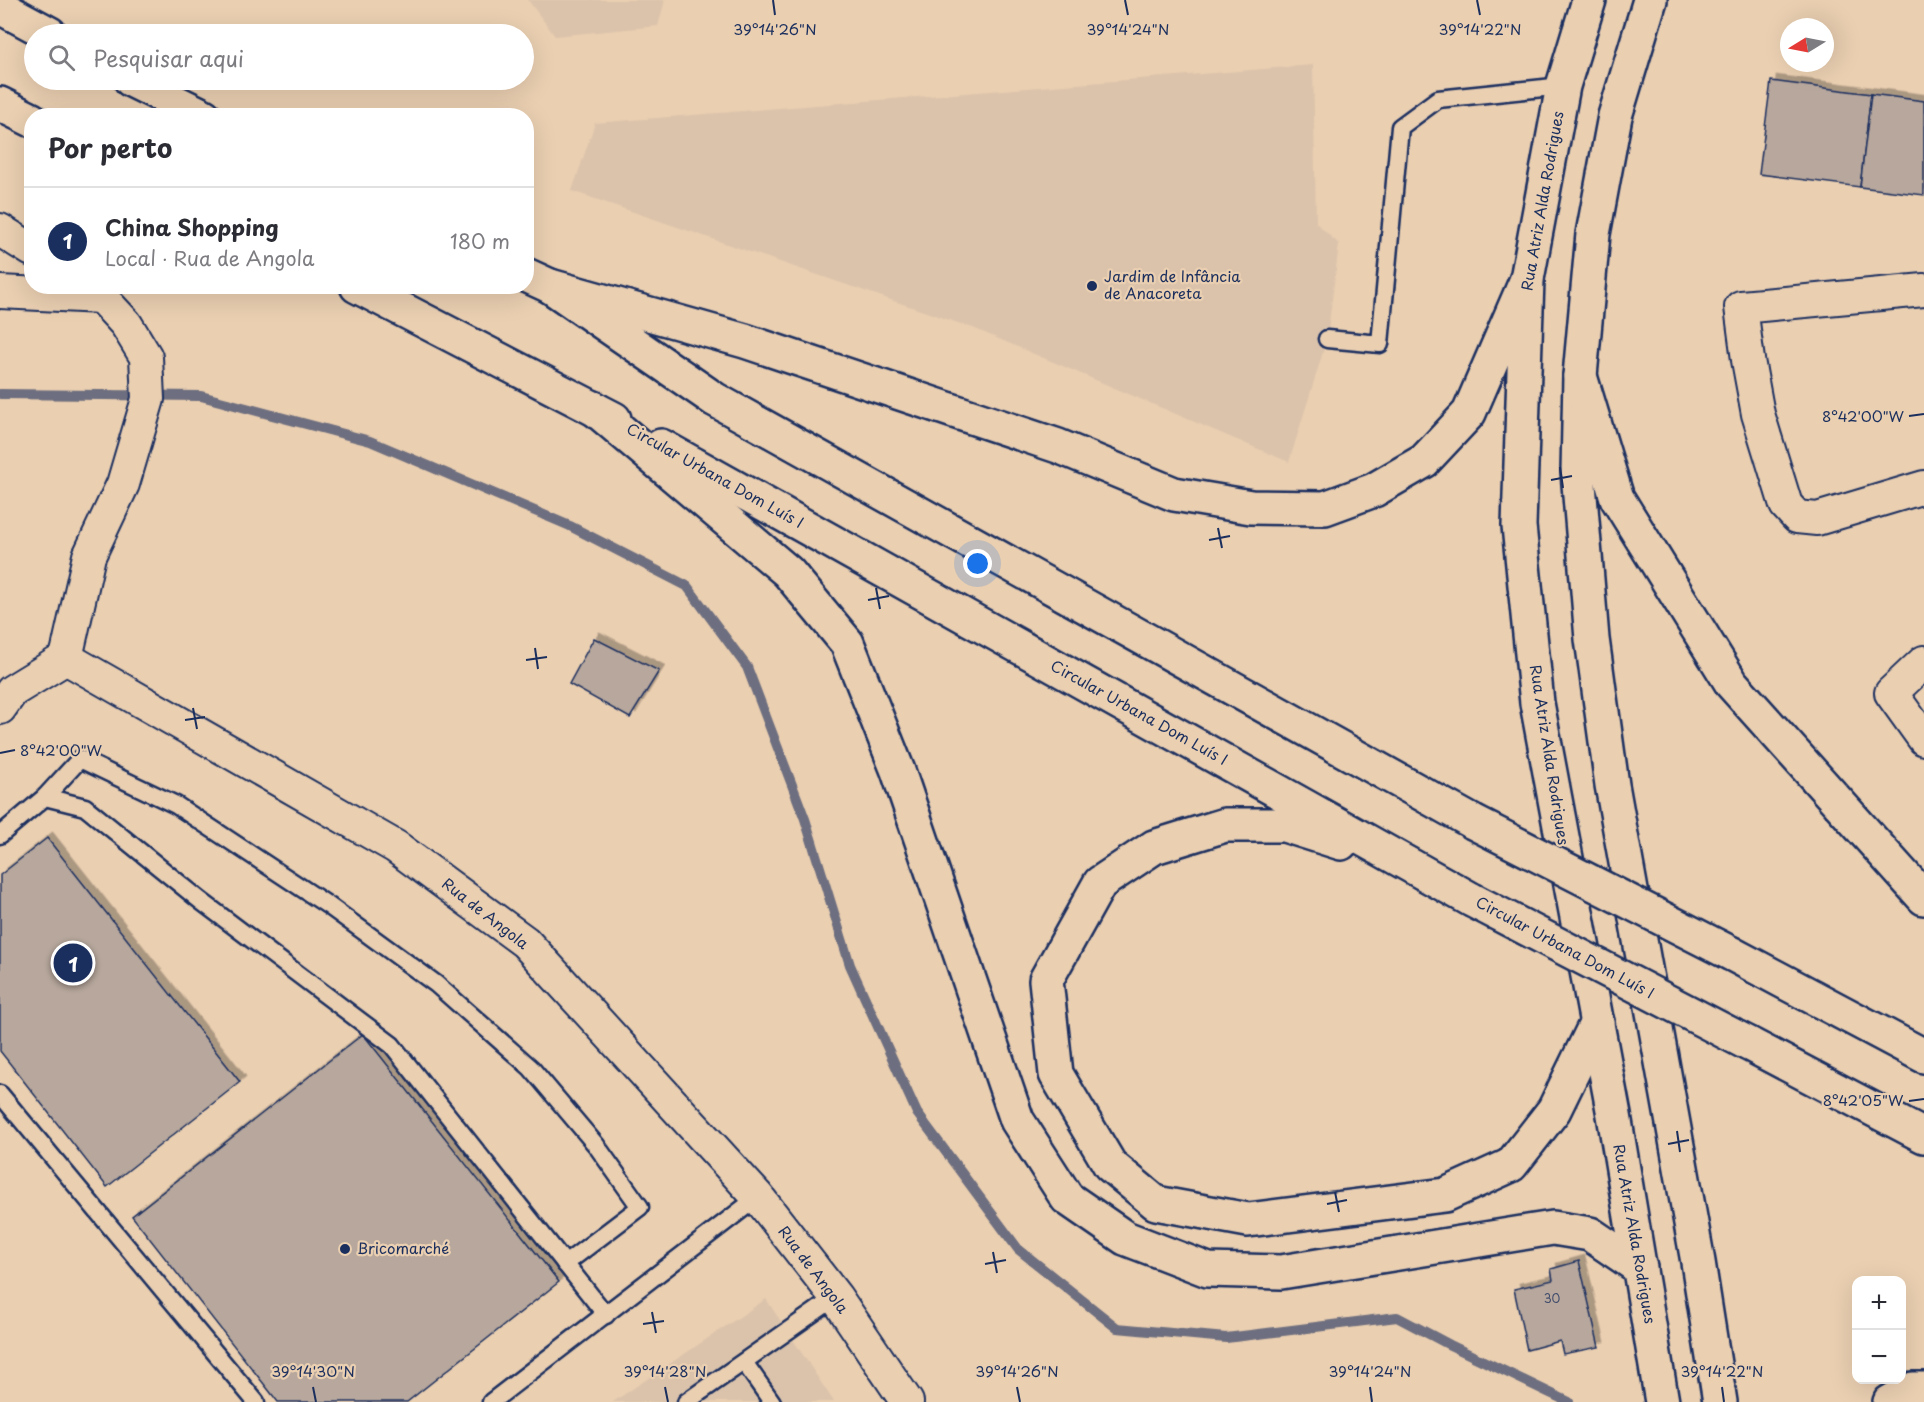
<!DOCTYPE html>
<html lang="pt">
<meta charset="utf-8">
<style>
:root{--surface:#fff;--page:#f2f2f3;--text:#2b2b33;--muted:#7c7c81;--line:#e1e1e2;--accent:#1b2f5e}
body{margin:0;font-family:"Playpen Sans",sans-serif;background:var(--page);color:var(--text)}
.controls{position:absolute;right:18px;bottom:18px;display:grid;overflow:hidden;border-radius:12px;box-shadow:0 6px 24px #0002}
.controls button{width:54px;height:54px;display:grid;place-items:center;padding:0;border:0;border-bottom:2px solid var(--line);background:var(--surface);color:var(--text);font:30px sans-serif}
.compass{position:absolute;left:1780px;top:18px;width:54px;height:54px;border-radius:50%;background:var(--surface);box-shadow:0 6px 24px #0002;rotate:260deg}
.you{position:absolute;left:978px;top:564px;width:21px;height:21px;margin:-15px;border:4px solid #fff;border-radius:50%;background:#1a73e8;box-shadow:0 0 0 9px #1a73e833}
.badge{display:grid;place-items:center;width:39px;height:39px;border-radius:50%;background:var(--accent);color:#fff;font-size:20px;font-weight:700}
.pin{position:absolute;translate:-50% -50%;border:3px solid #fff;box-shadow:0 2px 6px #0006}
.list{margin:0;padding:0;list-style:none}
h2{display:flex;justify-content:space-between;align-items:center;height:78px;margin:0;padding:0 24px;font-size:26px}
h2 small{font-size:20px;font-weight:400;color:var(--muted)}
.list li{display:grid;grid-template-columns:39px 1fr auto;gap:18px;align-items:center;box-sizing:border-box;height:108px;padding:0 24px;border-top:2px solid var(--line)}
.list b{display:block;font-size:22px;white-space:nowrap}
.list p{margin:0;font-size:20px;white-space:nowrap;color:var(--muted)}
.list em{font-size:20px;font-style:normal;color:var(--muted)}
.icon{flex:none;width:33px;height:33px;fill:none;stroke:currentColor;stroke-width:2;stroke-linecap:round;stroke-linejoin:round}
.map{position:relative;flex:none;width:1924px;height:1402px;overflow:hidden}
.search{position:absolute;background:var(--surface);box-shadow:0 6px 24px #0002;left:24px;top:24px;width:510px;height:66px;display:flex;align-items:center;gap:15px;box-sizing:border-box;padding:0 21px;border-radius:33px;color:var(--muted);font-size:22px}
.panel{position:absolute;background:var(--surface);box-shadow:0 6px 24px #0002;left:24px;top:108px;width:510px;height:186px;border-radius:24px}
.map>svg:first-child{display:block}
</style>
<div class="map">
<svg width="1924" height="1402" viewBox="0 0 1924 1402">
<defs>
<filter id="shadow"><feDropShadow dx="5.5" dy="-5.5" stdDeviation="0" flood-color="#0004"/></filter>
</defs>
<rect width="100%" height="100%" fill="#eacfb1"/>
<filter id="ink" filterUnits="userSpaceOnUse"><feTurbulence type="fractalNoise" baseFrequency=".0167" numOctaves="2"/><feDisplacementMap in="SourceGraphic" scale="12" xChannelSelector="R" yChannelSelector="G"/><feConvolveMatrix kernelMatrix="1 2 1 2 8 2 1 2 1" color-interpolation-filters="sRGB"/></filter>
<g filter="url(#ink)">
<g fill="#dbc3ab">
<polygon points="528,0 665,0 658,26 555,36"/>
<polygon points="1313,65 1316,223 1339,244 1327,339 1289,462 973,328 572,191 595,123"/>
<polygon points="766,1299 834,1402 613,1402 741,1316"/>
</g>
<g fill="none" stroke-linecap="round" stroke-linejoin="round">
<polyline stroke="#6d6e7f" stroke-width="10" points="0,394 201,396 370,441 570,526 687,586 747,667 805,819 850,965 917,1113 1018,1249 1117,1328 1226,1338 1397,1317 1450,1345 1569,1402"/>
</g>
<g fill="#b7a79c" stroke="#1b2f5e" stroke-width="1.5" filter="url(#shadow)">
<polygon points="1771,81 1871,94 1860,187 1759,174"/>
<polygon points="1871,94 1924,101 1924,195 1860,187"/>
<polygon points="594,638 659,671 630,718 569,684"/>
<polygon points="47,838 240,1082 107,1187 0,1051 0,875"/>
<polygon points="363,1034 559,1282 407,1402 278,1402 132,1216"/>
<polygon points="1579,1261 1599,1347 1563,1354 1560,1341 1527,1350 1514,1289 1553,1280 1551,1269"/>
</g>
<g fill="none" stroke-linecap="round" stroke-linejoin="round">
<defs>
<g id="lane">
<polyline points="1327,339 1380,344 1400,127 1438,99 1563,86"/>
<polyline points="45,797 80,759 176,805 329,906 436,984 531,1068 596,1145 640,1207 565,1264"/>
<polyline points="0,835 45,797 85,807 201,901 392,1045 606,1315"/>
<polyline points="0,1094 256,1402"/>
<polyline points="744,1362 772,1402"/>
<polyline points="491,1402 758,1197"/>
<polyline points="686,1402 836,1297"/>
</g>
<g id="street">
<polyline points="0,230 32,250"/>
<polyline points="1924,290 1741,307 1748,360 1758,414 1786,505 1797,517 1817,519 1924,487"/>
<polyline points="0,292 101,297"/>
<polyline points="66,658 396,847 525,942 758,1197 836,1297 907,1402"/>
<polyline points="66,658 89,556 123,484 148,399 146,357 126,324 101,297 85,286"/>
<polyline points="1924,662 1891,693 1924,739"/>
<polyline points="0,708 12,691 66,658"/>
</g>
<g id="primary">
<polyline points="1589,0 1563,86 1527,279 1519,526 1537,703 1614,1115 1662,1402"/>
<polyline points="1650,0 1615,116 1593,234 1580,376 1578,472 1592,639 1612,785 1698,1262 1720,1402"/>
</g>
<g id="highway">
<polyline points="0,7 50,34"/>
<polyline points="131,80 204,116"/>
<polyline points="0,104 32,120"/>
<polyline points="526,275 550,286 714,399 1473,822"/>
<polyline points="357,286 614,419"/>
<polyline points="550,286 745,341 1058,446 1174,494 1251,507 1325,508 1374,490 1424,461 1469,413 1527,279"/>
<polyline points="1580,376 1617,498 1732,684 1924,898"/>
<polyline points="594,408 788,572 847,643 898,771 1017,1120 1067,1198 1125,1238 1208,1270 1281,1272 1553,1228 1590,1234 1640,1268"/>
<polyline points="661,446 1472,900"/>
<polyline points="1341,843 1284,825 1225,825 1154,847 1100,883 1046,980 1056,1074 1110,1165 1156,1203 1248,1220 1445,1195 1511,1165 1554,1110 1597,1022"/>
<polyline points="1732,954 1924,1056"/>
<polyline points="1749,1044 1924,1136"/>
<polyline points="1890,1402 1913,1389 1924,1389"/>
</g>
</defs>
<use href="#lane" stroke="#1b2f5e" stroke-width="21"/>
<use href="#street" stroke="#1b2f5e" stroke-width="36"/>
<use href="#primary" stroke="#1b2f5e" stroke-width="38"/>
<use href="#highway" stroke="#1b2f5e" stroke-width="38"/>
<use href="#lane" stroke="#eacfb1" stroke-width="16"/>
<use href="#street" stroke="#eacfb1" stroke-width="32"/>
<use href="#primary" stroke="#eacfb1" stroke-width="33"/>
<use href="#highway" stroke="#eacfb1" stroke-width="33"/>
<defs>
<g id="highway-bridge">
<polyline points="1473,822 1732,954"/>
<polyline points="1472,900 1749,1044"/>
</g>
</defs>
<use href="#highway-bridge" stroke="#1b2f5e" stroke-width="38" stroke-linecap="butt"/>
<use href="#highway-bridge" stroke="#eacfb1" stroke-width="33"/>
</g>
</g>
<path fill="none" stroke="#1b2f5e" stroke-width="2" d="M773,0L775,15M1125,0L1128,15M1477,0L1480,15M1909,416L1924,414M1560,467L1563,488M1551,480L1572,476M1218,528L1222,548M1209,540L1230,536M876,588L880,609M868,600L889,596M535,648L538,669M526,660L547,657M193,708L197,729M185,720L205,717M0,753L15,750M1909,1101L1924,1099M1677,1131L1680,1152M1668,1144L1689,1140M1335,1192L1339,1212M1327,1204L1347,1200M993,1252L997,1273M985,1264L1006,1260M652,1312L656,1333M643,1324L664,1321M313,1387L316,1402M665,1387L668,1402M1017,1387L1020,1402M1370,1387L1372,1402M1722,1387L1724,1402"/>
<g fill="#1b2f5e" stroke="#eacfb1" stroke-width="2">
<circle cx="1092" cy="286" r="6"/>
<circle cx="345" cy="1249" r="6"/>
</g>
<g text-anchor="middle" stroke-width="4.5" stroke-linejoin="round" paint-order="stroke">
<g font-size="12" fill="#424d6e">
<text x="1552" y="1303">30</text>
</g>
<g font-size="15" fill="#1b2f5e" stroke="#eacfb1">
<text transform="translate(1543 201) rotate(-80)" y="5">Rua Atriz Alda Rodrigues</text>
<text transform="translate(715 476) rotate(29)" y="5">Circular Urbana Dom Luís I</text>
<text transform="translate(1139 713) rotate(29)" y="5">Circular Urbana Dom Luís I</text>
<text transform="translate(1549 755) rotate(81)" y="5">Rua Atriz Alda Rodrigues</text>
<text transform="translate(485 914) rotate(38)" y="5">Rua de Angola</text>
<text transform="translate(1565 948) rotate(28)" y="5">Circular Urbana Dom Luís I</text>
<text transform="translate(1634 1234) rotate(80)" y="5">Rua Atriz Alda Rodrigues</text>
<text transform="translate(813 1270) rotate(53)" y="5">Rua de Angola</text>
</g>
<g font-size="15" fill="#1b2f5e" stroke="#eacfb1" text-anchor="start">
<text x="1104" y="282">Jardim de Infância<tspan x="1104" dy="17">de Anacoreta</tspan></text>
<text x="357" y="1254">Bricomarché</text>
</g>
</g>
<g font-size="15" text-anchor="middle" fill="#1b2f5e" stroke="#eacfb1" stroke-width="4.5" stroke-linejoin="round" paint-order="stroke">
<text x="775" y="35">39°14'26"N</text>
<text x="1128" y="35">39°14'24"N</text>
<text x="1480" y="35">39°14'22"N</text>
<text x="1863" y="422">8°42'00"W</text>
<text x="61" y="756">8°42'00"W</text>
<text x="1863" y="1106">8°42'05"W</text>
<text x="313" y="1377">39°14'30"N</text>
<text x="665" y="1377">39°14'28"N</text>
<text x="1017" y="1377">39°14'26"N</text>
<text x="1370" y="1377">39°14'24"N</text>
<text x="1722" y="1377">39°14'22"N</text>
</g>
</svg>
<div class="controls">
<button>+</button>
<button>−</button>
</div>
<svg class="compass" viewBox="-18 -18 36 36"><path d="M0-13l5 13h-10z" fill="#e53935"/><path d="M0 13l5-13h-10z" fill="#7c7c81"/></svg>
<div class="you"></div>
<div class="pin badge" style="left:73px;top:963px">1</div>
<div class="search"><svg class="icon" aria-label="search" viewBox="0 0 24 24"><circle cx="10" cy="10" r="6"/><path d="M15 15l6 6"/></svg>Pesquisar aqui</div>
<section class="panel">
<h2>Por perto<small></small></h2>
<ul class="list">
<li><span class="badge">1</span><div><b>China Shopping</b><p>Local · Rua de Angola</p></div><em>180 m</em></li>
</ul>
</section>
</div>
